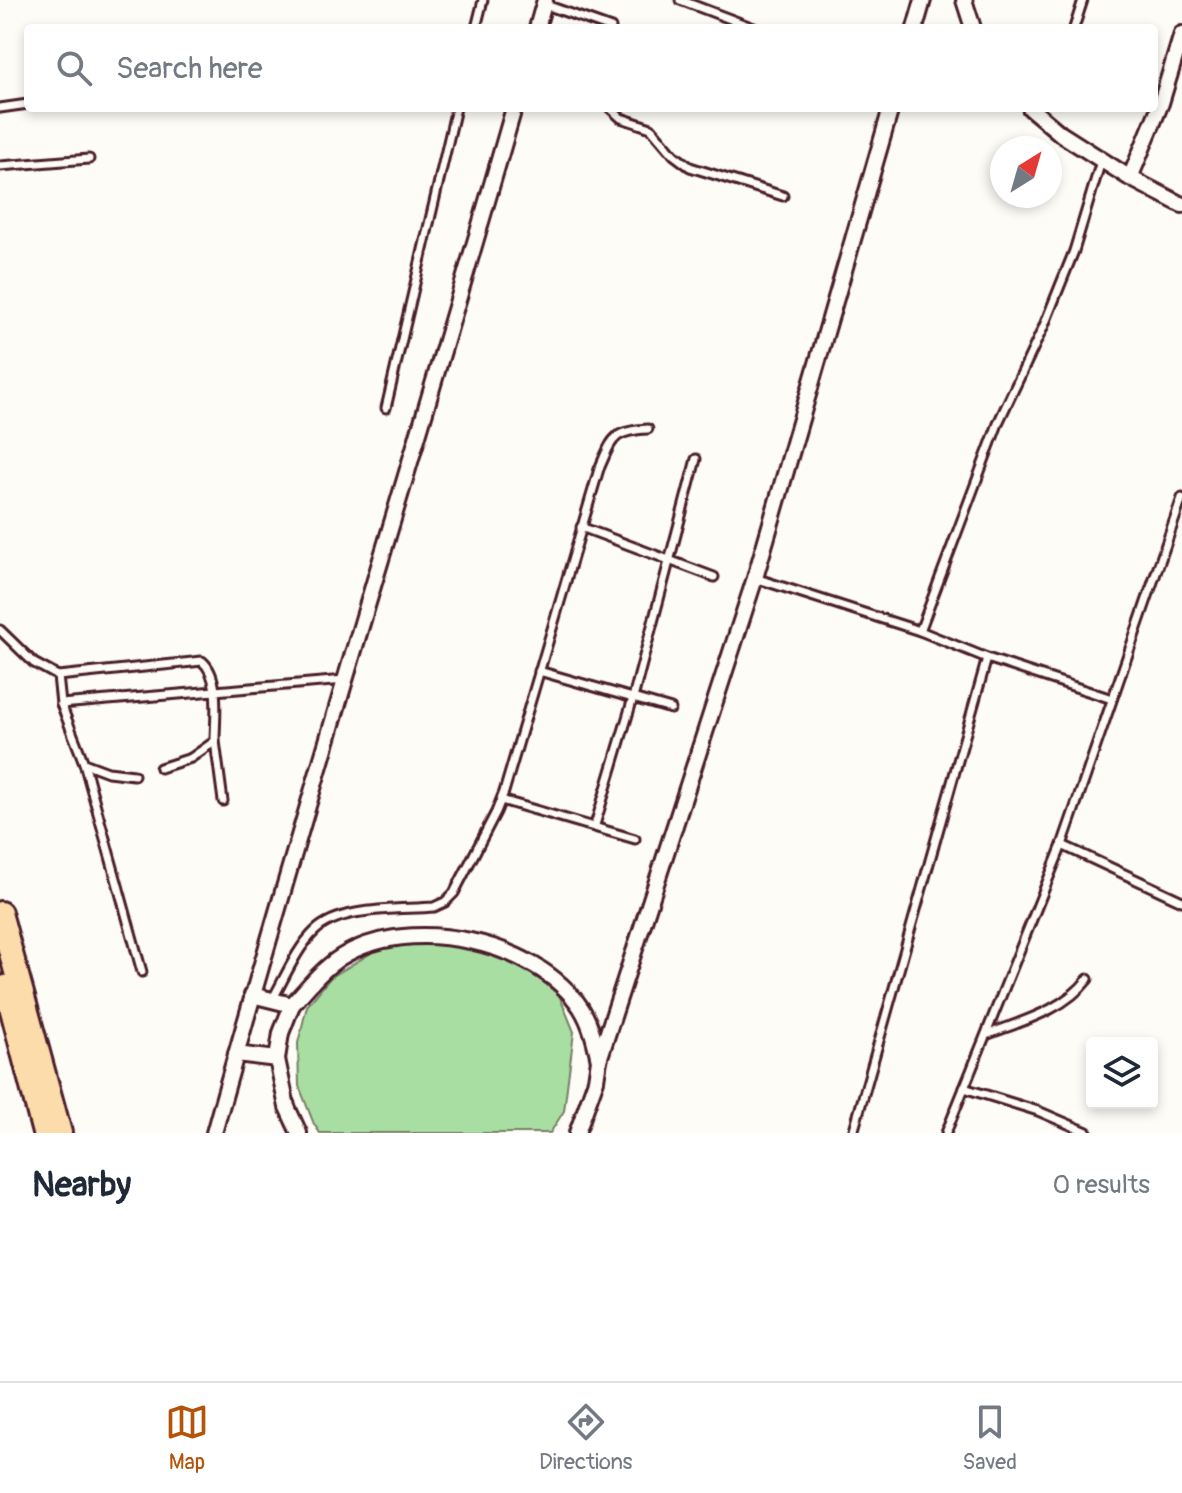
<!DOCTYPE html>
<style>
:root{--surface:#fff;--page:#f6f6f7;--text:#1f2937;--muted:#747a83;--line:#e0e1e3;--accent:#b45309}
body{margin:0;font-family:Pangolin,sans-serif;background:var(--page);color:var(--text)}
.controls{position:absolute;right:24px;bottom:24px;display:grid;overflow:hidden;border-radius:8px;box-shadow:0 4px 12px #0003}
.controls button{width:72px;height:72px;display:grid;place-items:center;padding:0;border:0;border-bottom:2px solid var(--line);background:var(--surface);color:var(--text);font:40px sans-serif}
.compass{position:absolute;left:990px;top:136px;width:72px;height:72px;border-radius:50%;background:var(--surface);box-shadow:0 4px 12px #0003;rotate:37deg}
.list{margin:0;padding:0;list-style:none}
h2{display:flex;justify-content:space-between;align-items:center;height:104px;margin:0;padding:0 32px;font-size:34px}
h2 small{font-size:26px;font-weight:400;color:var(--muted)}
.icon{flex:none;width:44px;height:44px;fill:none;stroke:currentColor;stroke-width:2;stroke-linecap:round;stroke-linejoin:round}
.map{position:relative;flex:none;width:1182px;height:1133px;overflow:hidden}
.search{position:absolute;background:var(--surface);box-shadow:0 4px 12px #0003;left:24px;right:24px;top:24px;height:88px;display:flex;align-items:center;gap:20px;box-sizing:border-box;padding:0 28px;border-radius:8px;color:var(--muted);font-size:30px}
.sheet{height:248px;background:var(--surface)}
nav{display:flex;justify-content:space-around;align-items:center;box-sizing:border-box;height:112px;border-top:2px solid var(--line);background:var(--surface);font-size:22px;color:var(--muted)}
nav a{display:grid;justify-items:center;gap:4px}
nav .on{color:var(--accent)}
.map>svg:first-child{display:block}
</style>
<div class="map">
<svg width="1182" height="1133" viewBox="0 0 1182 1133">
<rect width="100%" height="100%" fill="#fdfcf7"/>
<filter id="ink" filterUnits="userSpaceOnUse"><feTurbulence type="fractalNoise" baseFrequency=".0125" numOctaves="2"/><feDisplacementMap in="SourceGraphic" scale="16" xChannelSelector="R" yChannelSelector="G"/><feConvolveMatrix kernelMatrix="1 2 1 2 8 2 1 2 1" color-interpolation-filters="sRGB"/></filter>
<g filter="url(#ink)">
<polygon fill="#a8dea2" stroke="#797e66" stroke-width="2" points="422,943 469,944 508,956 557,990 574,1032 564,1111 550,1133 320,1133 314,1124 299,1086 298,1043 307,1006 330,978 383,946"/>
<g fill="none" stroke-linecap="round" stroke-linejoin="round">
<defs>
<g id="service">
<polyline points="680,0 754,28"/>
<polyline points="543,4 611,28"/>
<polyline points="476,28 483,0"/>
<polyline points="1074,28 1083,0"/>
<polyline points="0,108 28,104"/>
<polyline points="610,108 621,118 651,128 674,155 690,167 783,196"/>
<polyline points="0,166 89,159"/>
<polyline points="386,408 456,108"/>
<polyline points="581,527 714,577"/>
<polyline points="755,578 920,631 987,658 1112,699"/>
<polyline points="0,630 34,663 58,676"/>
<polyline points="920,631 999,421 1043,328 1074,251 1101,161"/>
<polyline points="539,671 671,709"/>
<path d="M61,704L58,676L202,661C221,677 215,718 215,741L191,758L160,768"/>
<polyline points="215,741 223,801"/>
<polyline points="84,763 142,972"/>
<polyline points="134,775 108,772 84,763 61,704 345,680"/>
<polyline points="501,800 635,839"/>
<polyline points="595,825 633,698 696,459"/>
<polyline points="1062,845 1182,901"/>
<path d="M272,1000C285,978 296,949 315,931C341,906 398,910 434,907L445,902L454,893L496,812L504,792L599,469C613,438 612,431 648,429"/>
<path d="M986,1035C1022,1021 1063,1011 1088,979"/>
<polyline points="964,1088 1038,1111 1087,1132"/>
<polyline points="853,1133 987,658"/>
<polyline points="946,1133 1062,845 1182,498"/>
</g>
<g id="minor">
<polyline points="964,0 973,28"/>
<polyline points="537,28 545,0"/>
<polyline points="915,28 923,0"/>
<polyline points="1030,108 1061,134 1130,178 1161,103 1182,34"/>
<polyline points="1130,178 1182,205"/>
<path d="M252,995L292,1005C307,988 322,969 341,957C409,914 536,940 581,1008C591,1024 595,1042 599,1060"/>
<polyline points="236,1054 277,1059 287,1107 299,1133"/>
<polyline points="277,1059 281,1033 292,1005"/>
<path d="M214,1133C309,790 416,450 514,108"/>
<polyline points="577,1133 596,1080 599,1060 755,578 891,108"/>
</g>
<g id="trunk">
<polyline points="0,913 60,1133"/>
<polyline points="6,987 44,1133"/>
</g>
</defs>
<use href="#service" stroke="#4a1f2b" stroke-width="13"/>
<use href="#minor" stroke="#4a1f2b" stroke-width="20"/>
<use href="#trunk" stroke="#4a1f2b" stroke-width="28"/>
<use href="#service" stroke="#fdfcf7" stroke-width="7"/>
<use href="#minor" stroke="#fdfcf7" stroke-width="14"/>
<use href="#trunk" stroke="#fddcac" stroke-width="22"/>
</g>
</g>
</svg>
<div class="controls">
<button><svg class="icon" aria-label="layers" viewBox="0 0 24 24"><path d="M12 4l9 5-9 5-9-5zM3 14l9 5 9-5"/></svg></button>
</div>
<svg class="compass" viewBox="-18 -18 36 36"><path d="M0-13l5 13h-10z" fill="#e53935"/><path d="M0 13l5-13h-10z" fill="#747a83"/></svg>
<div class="search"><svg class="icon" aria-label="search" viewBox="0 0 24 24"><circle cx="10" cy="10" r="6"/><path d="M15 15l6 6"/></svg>Search here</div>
</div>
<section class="sheet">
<h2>Nearby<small>0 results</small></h2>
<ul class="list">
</ul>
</section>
<nav>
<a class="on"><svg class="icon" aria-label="map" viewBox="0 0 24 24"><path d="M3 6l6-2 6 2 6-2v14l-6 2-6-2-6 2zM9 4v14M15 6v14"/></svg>Map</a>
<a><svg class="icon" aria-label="directions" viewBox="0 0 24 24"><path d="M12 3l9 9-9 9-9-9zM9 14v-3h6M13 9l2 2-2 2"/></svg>Directions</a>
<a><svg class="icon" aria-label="saved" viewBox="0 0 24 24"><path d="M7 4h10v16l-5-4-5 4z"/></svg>Saved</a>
</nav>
